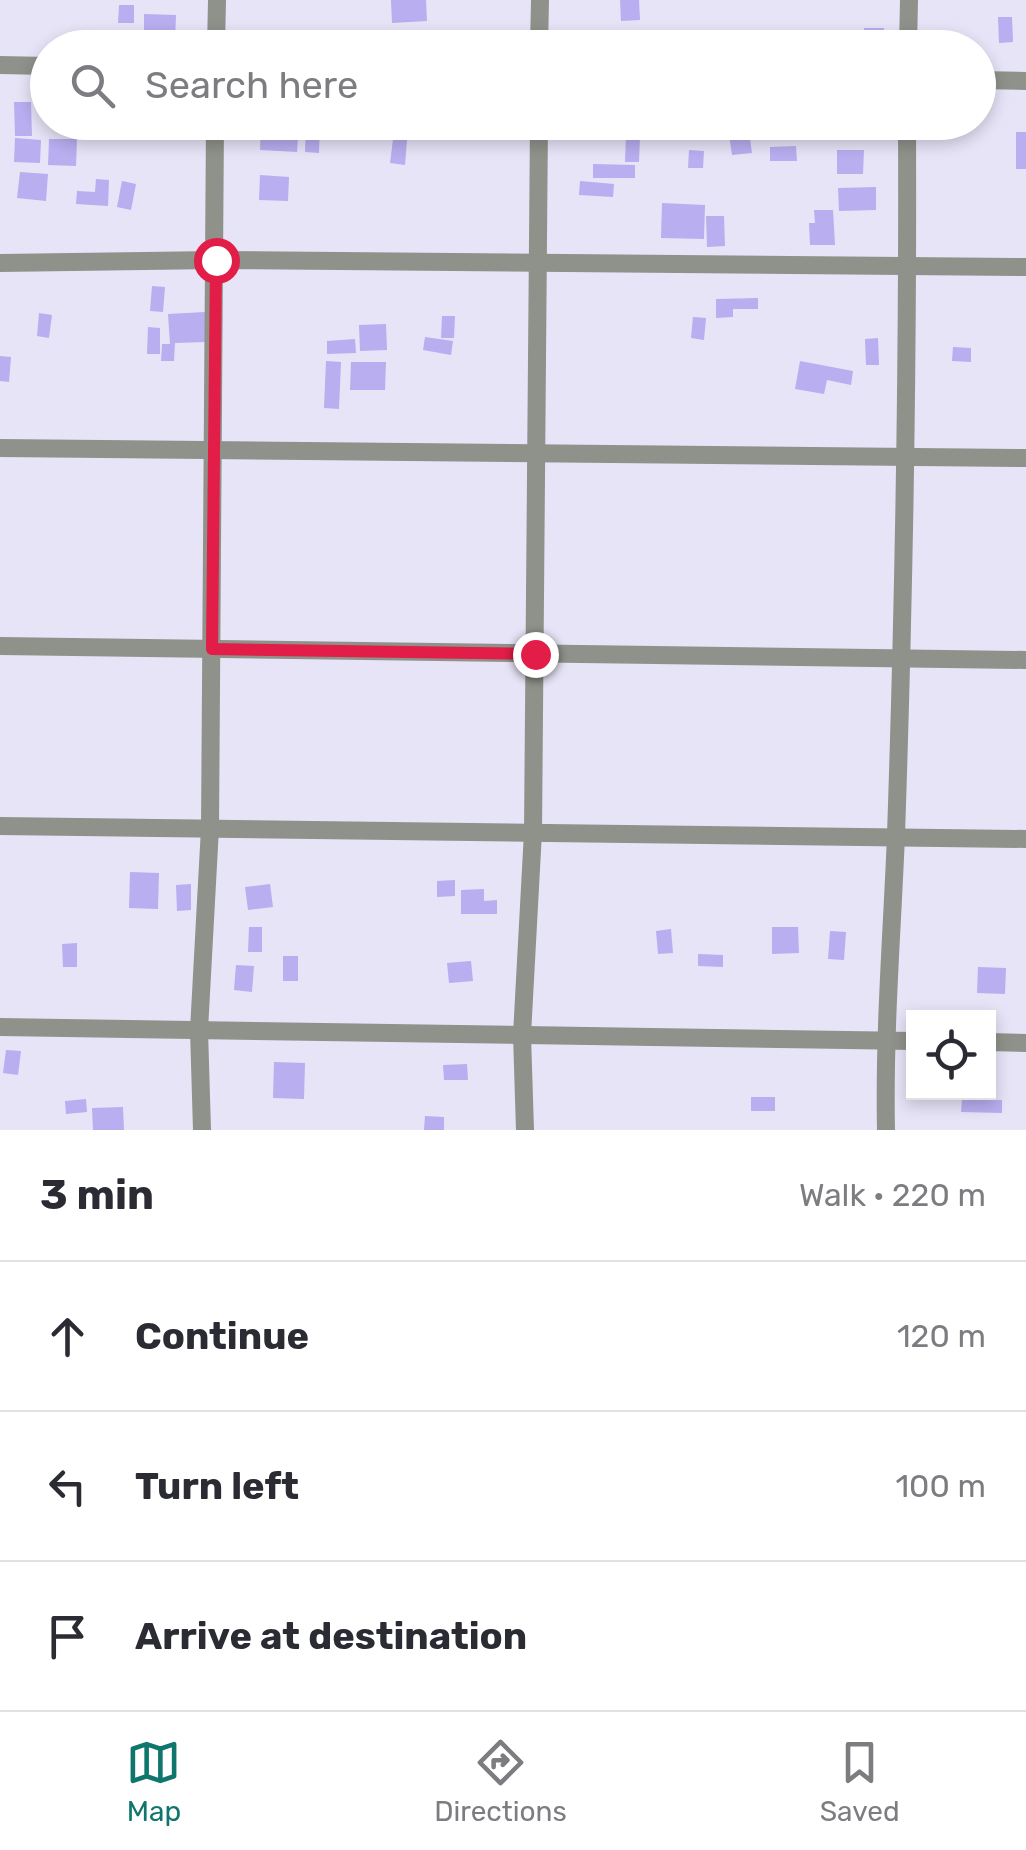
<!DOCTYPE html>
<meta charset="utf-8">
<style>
:root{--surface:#fff;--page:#f2f2f3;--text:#2b2b33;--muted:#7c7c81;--line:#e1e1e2;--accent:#0f766e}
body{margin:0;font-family:Rubik,sans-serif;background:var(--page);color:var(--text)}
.controls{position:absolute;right:30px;bottom:30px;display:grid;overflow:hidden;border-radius:0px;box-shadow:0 5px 15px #0003}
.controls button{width:90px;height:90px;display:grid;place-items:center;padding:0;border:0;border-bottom:2px solid var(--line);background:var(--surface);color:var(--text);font:50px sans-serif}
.stop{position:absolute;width:30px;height:30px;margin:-22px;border:8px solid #e11d48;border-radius:50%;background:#fff}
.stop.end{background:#e11d48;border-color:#fff;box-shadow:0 2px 10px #0008}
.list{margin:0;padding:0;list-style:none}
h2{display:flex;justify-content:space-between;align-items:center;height:130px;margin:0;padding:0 40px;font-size:42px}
h2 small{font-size:32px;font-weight:400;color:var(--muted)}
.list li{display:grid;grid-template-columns:65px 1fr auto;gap:30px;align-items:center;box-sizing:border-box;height:150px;padding:0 40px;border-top:2px solid var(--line)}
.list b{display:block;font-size:38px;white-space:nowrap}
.list em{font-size:32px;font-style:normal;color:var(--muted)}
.icon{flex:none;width:55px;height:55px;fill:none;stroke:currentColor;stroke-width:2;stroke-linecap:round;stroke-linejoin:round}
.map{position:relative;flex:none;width:1026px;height:1130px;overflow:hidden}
.search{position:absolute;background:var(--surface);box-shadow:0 5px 15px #0003;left:30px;right:30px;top:30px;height:110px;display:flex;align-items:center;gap:25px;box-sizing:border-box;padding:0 35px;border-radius:55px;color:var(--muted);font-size:38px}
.sheet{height:580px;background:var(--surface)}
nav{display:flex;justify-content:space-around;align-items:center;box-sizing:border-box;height:140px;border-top:2px solid var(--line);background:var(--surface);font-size:28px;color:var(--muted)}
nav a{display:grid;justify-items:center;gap:5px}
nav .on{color:var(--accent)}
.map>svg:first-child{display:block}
</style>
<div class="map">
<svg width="1026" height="1130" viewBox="0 0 1026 1130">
<rect width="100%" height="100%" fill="#e7e4f8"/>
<g fill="#b8aef0">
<polygon points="391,0 426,0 427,21 392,23"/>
<polygon points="620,0 639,0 640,20 621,21"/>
<polygon points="119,5 134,5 134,23 118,23"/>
<polygon points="144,14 176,15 175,42 144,41"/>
<polygon points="998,17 1012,17 1013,42 999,43"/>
<rect x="864" y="28" width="20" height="20"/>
<polygon points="14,102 31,102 32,136 15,136"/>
<polygon points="261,122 299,124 297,152 260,150"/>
<polygon points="306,122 320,122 319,153 305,152"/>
<polygon points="832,122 855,122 856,135 832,135"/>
<polygon points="748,125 752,153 732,155 728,128"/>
<rect x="1016" y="132" width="10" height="37"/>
<polygon points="626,136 640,137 639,162 625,162"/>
<polygon points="15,138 41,140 40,163 14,162"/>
<polygon points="49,139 77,139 76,166 48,165"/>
<polygon points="393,139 407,140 405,165 390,163"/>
<polygon points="796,146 797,161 770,161 770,147"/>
<polygon points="689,150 704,151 703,168 688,168"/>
<polygon points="837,150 864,150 863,174 837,174"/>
<polygon points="593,164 635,165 635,178 593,178"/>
<polygon points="20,172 48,174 46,201 17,198"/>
<polygon points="260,175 289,177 288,201 259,200"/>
<polygon points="96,179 109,180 108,206 76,204 77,191 95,192"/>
<polygon points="122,181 136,184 131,210 117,207"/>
<polygon points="580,181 614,184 613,197 579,195"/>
<polygon points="876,187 876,210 839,211 838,188"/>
<polygon points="662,203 705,205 704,239 661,238"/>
<polygon points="814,210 833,210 835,245 810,245 809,223 815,223"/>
<polygon points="706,216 724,216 725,246 707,247"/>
<polygon points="152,286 165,287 163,312 150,311"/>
<polygon points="758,298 758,309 733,309 733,317 716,318 716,299"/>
<polygon points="205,312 207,342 175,343 174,361 161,361 162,344 170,344 168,314"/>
<polygon points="39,313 52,315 49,338 37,336"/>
<polygon points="442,316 455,316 454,338 441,338"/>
<polygon points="693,317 706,318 704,340 691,338"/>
<polygon points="386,324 387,350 360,351 359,325"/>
<polygon points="148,327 160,328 160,354 147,354"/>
<polygon points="425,337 453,341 451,355 423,350"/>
<polygon points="878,338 879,365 866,365 865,339"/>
<polygon points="355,339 356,353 327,354 327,341"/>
<polygon points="953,347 971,348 971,362 952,361"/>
<polygon points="0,356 11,357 9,382 0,381"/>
<polygon points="326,361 341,362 339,409 324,408"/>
<polygon points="800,361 853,371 851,385 827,380 824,394 795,389"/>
<polygon points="351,362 386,362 385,390 350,390"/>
<polygon points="130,872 159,873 158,909 129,908"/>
<polygon points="455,880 455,896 437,897 437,881"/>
<polygon points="191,884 191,910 177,911 176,885"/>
<polygon points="270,884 273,907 248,910 245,887"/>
<polygon points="484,889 484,901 497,900 497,914 461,914 461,890"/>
<polygon points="249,927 262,927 262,952 248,952"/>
<polygon points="772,927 798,927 799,953 772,954"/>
<polygon points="671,929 673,953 658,954 656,931"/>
<polygon points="830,931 846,932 844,960 828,959"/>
<polygon points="77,943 77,967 63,967 62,944"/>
<polygon points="698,954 723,955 723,967 698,966"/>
<rect x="283" y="956" width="15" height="25"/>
<polygon points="471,961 473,981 449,983 447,963"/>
<polygon points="236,965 254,966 252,992 234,990"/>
<polygon points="978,967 1006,968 1005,994 977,993"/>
<polygon points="6,1050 21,1051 18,1075 3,1073"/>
<polygon points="274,1062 305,1063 304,1099 273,1098"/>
<polygon points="467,1064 468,1080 444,1080 443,1065"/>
<rect x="751" y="1097" width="24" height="14"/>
<polygon points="86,1099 87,1112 66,1114 65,1101"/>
<polygon points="962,1099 1002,1100 1002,1113 961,1112"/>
<polygon points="123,1107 124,1130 93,1130 92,1108"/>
<polygon points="425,1116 444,1117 444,1130 424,1130"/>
</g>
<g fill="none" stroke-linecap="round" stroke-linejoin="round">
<g stroke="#8e928a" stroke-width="18">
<polyline points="216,48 217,0"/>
<polyline points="539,48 540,0"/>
<polyline points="908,48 909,0"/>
<polyline points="0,65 48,66"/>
<polyline points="978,80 1026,81"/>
<polyline points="0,263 216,260 1026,267"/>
<polyline points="0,448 1026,458"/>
<polyline points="0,646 1026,660"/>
<polyline points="0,826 1026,839"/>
<polyline points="0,1027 914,1041"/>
<polyline points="988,1042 1026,1043"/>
<polyline points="202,1130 199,1030 210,828 215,122"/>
<polyline points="525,1130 522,1035 533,832 539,122"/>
<path d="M886,1130C884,1031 892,934 896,835C904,598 908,360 907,122"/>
</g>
</g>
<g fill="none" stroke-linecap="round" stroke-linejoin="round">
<polyline stroke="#e11d48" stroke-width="12" points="216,260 212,649 535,654"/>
</g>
</svg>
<div class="controls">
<button><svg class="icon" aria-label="locate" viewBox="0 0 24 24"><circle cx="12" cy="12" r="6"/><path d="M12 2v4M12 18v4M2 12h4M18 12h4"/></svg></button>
</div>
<div class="stop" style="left:216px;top:260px"></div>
<div class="stop end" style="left:535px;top:654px"></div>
<div class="search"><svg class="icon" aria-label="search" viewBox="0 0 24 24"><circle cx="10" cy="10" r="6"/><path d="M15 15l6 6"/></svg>Search here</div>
</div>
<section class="sheet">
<h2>3 min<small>Walk · 220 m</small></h2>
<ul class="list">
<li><svg class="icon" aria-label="ahead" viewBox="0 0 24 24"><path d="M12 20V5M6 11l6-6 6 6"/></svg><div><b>Continue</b></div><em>120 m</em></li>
<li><svg class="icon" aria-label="left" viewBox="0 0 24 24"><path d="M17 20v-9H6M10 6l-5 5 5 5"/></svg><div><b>Turn left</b></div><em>100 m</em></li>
<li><svg class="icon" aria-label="arrive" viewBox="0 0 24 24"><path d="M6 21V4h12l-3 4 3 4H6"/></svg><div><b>Arrive at destination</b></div></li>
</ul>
</section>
<nav>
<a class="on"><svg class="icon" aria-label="map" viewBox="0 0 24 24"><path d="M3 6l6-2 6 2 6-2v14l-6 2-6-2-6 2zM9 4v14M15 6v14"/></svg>Map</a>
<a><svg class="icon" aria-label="directions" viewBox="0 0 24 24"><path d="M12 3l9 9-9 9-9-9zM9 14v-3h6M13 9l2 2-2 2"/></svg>Directions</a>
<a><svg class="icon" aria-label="saved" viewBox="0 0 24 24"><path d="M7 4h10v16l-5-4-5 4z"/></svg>Saved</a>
</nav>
